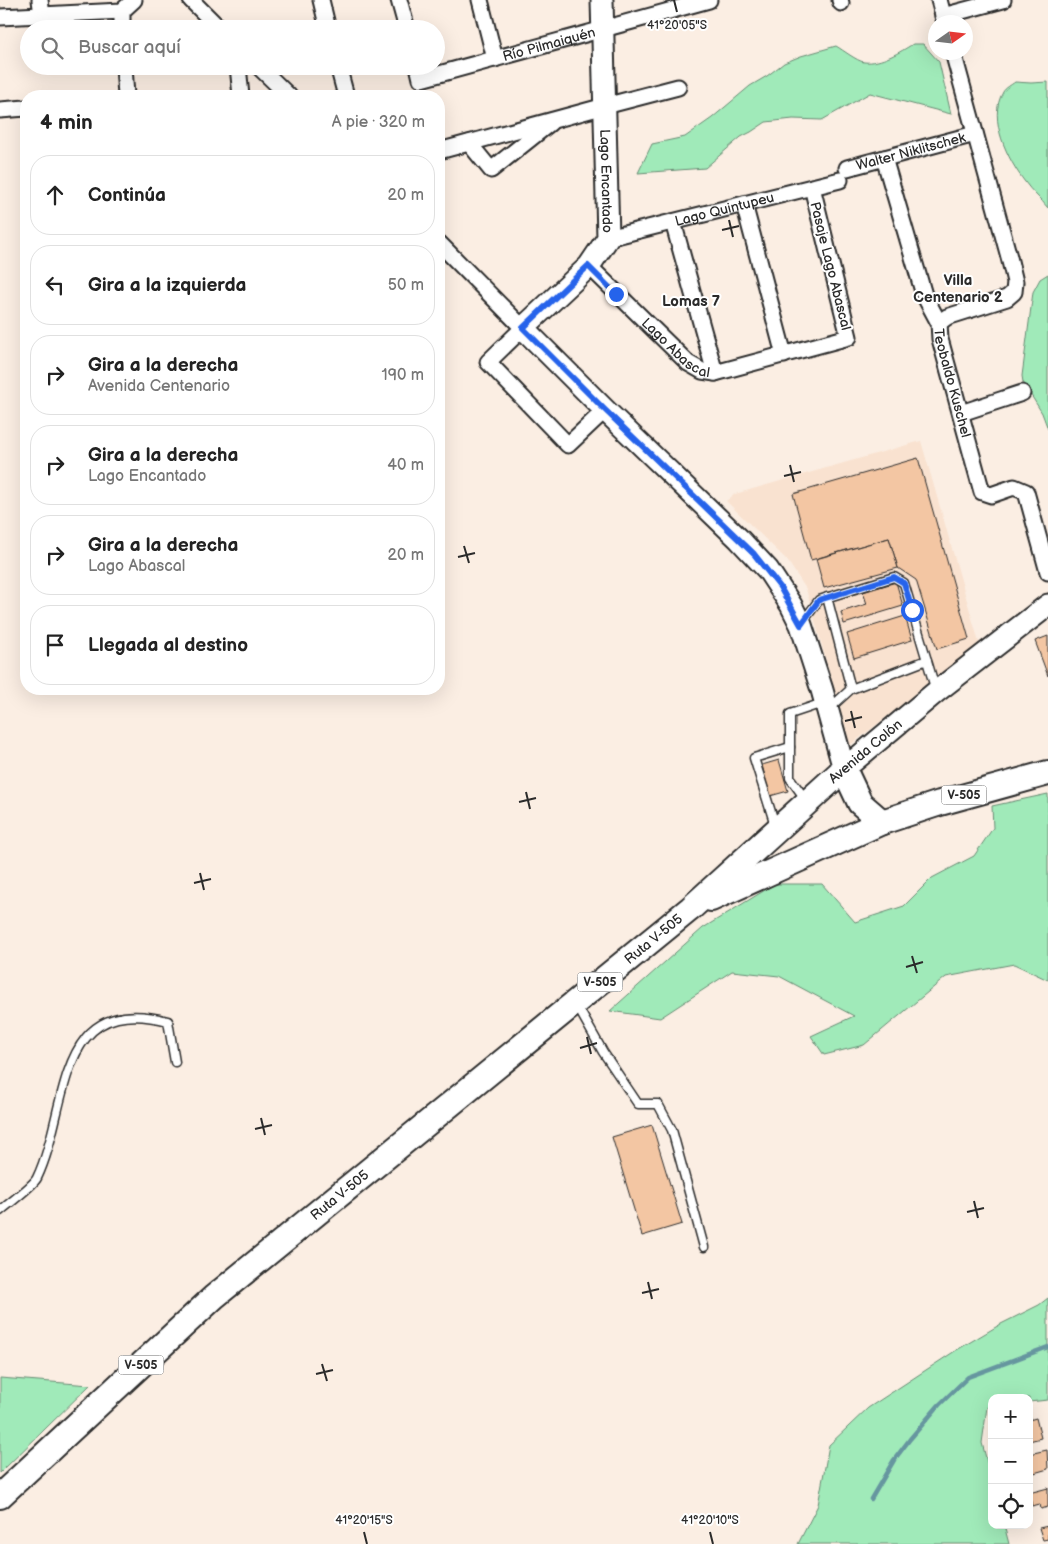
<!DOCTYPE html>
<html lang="es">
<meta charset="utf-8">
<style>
:root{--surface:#fff;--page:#f2f2f2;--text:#222;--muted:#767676;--line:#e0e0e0}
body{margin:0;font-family:"Balsamiq Sans",sans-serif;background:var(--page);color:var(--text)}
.controls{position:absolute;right:15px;bottom:15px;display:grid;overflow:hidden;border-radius:10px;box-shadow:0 5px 20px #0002}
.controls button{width:45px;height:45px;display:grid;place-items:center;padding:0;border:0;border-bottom:1px solid var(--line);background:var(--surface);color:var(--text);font:25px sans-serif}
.compass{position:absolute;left:928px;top:15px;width:45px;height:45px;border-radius:50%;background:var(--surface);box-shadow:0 5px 20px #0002;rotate:76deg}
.stop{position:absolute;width:15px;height:15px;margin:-11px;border:4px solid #2563eb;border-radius:50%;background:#fff}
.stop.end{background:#2563eb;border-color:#fff;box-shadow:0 1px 5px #0008}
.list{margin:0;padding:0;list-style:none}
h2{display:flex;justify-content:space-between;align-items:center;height:65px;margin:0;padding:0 20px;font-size:21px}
h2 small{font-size:16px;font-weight:400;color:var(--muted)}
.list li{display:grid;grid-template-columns:32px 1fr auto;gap:15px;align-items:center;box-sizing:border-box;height:80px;margin:0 10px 10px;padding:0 10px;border:1px solid var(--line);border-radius:20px}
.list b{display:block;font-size:19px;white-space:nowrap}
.list p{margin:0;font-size:16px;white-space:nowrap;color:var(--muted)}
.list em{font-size:16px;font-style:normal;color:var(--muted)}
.icon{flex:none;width:28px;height:28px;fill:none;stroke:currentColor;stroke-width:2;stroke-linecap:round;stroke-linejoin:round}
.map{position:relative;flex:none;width:1048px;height:1544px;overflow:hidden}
.search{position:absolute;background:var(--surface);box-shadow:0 5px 20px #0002;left:20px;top:20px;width:425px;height:55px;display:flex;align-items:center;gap:12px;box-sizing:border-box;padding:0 18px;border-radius:28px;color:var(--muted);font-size:19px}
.panel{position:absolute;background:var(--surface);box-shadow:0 5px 20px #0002;left:20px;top:90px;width:425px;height:605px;border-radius:20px}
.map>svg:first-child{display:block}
</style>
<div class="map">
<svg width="1048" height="1544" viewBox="0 0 1048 1544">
<rect width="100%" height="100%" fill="#fbeee3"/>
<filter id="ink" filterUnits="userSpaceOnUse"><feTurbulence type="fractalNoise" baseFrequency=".02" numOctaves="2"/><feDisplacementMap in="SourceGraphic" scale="10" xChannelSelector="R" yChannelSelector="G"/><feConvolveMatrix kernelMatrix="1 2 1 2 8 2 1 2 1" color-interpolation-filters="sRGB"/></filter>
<g filter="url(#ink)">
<polygon fill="#f9e2d0" points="921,441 980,646 850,745 806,589 787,560 726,501 735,494"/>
<g fill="#a0eab9" stroke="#668a72">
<path d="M913,44H923L939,62L951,114L870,93L822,120L793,119L766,122L751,132L741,137L705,168L638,173L652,144L685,137L712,118L750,86L767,76L784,63L801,56L836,46C843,50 857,61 864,62C881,64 900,52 913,44Z"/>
<path d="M1015,82L1031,83L1048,82V208C1041,199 1031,191 1025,182C1008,160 987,119 1003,92C1005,88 1011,85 1015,82Z"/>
<polygon points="1048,274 1048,429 1042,413 1023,382 1022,376 1033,292 1040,279"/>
<polygon points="1048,794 1048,980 1014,964 946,977 864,1045 824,1055 811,1036 854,1016 779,976 732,971 660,1018 610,1011 703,928 775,884 822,884 855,922 904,906 932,878 974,856 993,828 992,806"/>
<polygon points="1048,1298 1048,1400 1029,1402 1029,1398 992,1398 992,1406 987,1407 982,1443 992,1480 992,1525 1004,1525 1009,1544 798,1544 818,1505 829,1445 868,1408 955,1351 1001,1324 1039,1305"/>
<polygon points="0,1378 90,1385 0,1473"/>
</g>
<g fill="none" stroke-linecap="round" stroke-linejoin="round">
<polyline stroke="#66969f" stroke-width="4.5" points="871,1499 894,1460 910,1439 939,1405 968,1377 1048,1347"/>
</g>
<g fill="#f3c6a3" stroke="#2b2b2b">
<polygon points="918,458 969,639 937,649 916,580 898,568 889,538 811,560 793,494"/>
<polygon points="889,538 898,568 824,588 816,559"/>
<polygon points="896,582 903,606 844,624 841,612 867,604 863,592"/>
<polygon points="905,616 912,640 854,658 847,634"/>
<polygon points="1048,636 1048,676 1035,641"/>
<polygon points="779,760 788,791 770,796 762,765"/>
<polygon points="652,1125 682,1224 642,1236 612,1137"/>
<polygon points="1036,1418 1041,1438 1029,1441 1029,1420"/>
<polygon points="1047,1450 1048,1469 1034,1473 1032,1467 1029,1468 1029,1454"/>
<polygon points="1048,1488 1048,1507 1041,1509 1040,1504 1032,1506 1029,1493"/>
<polygon points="1048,1526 1048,1539 1043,1540 1039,1528"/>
</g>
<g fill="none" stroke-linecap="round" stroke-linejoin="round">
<defs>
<g id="lane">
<polyline points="827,597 851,689"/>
<polyline points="802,623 819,600 894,577 904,583 936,691"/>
<polyline points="829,709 851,689 927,660"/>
<polyline points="806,800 790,778 790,714 823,703"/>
<polyline points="776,828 754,758 790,747"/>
<polyline points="576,1004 603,1052 638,1104 658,1104 672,1130 704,1247"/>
<path d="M0,1211C8,1204 33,1186 37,1178C70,1109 53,991 168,1021L175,1062"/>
</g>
<g id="street">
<polyline points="40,0 42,15"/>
<polyline points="191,0 220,29"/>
<polyline points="321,0 328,29"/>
<polyline points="399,0 407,29"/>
<polyline points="480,0 495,59"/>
<polyline points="840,0 841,3"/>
<polyline points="939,0 945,22"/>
<polyline points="122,11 122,29"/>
<polyline points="943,16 1003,0"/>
<polyline points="0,17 122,11 134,0"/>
<polyline points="124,66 126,96"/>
<polyline points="238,66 241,96"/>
<polyline points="258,66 289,96"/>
<polyline points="338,66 346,96"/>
<path id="s1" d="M418,66L421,79L709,0"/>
<polyline points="0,110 26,108"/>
<polyline points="469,143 491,170 550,123"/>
<polyline points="439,151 605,106 678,87"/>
<path id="s2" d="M884,158L924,295L939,323L940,339L982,492L991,495L1014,487L1026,492L1048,572"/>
<path id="s3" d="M847,168L975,134"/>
<polyline points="744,204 784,355"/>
<polyline points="673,222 715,373"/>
<path id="s4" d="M608,238L840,180"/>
<polyline points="439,243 523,328 488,362 568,445 605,410"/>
<path id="s5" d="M589,266L688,363L702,371L715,373L849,337L812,187"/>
<polyline points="939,323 947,317 1007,298 1014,292 1015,282 1009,257 953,52"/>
<polyline points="961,413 1022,393"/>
</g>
<g id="secondary">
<path id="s6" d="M602,0L608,238L589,266L523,328L605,410L739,539L768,570L791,605L801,625L822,690L844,769L936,692L1048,605"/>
</g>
<g id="primary">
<polyline points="711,899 882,822 940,803 1048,773"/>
<path id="s7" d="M0,1496L214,1297L691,908L844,769L860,803L882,822"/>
</g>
</defs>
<use href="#lane" stroke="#2b2b2b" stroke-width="11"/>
<use href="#street" stroke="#2b2b2b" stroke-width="19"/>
<use href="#secondary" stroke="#2b2b2b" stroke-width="25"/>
<use href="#primary" stroke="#2b2b2b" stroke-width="28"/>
<use href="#lane" stroke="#fff" stroke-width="8"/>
<use href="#street" stroke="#fff" stroke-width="15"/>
<use href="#secondary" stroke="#fff" stroke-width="21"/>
<use href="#primary" stroke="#fff" stroke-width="24"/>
</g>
</g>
<g fill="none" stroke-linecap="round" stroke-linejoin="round" filter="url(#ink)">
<polyline stroke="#2563eb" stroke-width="6" points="616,294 588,266 523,328 605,410 754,554 780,587 801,625 819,600 894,577 904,583 912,610"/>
</g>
<path fill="none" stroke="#2b2b2b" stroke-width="2" d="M674,0L677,12M729,220L733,237M722,230L739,226M790,465L794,482M784,476L801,472M464,546L469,563M458,557L475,553M851,711L855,728M845,721L862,717M526,792L530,809M519,802L536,798M200,873L204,890M194,883L211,879M912,956L917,973M906,967L923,962M587,1037L591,1054M580,1048L597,1043M261,1118L265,1135M255,1129L272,1125M974,1201L978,1218M967,1212L984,1208M648,1282L652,1299M642,1293L659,1289M322,1364L327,1381M316,1374L333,1370M364,1532L367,1544M710,1532L713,1544"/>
<g text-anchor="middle" stroke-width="4" stroke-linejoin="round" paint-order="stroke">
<g fill="#fff" stroke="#6b6b6b" stroke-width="1">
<rect x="941.5" y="785.5" width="45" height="19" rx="4"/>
<rect x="577.5" y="972.5" width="45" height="19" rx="4"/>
<rect x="118.5" y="1355.5" width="45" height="19" rx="4"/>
</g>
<g font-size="12" font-weight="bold" fill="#2b2b2b">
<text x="964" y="799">V-505</text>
<text x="600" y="986">V-505</text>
<text x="141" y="1369">V-505</text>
</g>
<g font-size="14" fill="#2b2b2b" stroke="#fff">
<text dy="5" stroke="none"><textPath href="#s1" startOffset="146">Río Pilmaiquén</textPath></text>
<text dy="5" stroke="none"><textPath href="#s3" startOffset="66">Walter Niklitschek</textPath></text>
<text dy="5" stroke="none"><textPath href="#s6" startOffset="181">Lago Encantado</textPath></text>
<text dy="5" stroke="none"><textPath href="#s4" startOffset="120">Lago Quintupeu</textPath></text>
<text transform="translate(831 266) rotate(76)" y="5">Pasaje Lago Abascal</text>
<text dy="5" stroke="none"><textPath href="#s5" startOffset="120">Lago Abascal</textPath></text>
<text dy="5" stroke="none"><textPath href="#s2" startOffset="236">Teobaldo Kuschel</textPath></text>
<text transform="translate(865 751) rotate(-40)" y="5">Avenida Colón</text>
<text dy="5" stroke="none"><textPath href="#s7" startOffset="859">Ruta V-505</textPath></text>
<text dy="5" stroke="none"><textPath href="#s7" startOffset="454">Ruta V-505</textPath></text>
</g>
<g font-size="15" font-weight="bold" fill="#2b2b2b" stroke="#fff">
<text x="958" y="285">Villa<tspan x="958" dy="17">Centenario 2</tspan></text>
<text x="691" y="306">Lomas 7</text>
</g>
</g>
<g font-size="12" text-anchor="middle" fill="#2b2b2b" stroke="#fff" stroke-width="4" stroke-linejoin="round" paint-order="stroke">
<text x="677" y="29">41°20'05"S</text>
<text x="364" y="1524">41°20'15"S</text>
<text x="710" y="1524">41°20'10"S</text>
</g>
</svg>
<div class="controls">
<button>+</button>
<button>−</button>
<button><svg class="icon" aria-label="locate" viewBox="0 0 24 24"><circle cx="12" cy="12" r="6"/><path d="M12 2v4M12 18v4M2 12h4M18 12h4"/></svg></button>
</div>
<svg class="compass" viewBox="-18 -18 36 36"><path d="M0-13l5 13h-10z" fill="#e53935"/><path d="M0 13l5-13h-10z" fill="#767676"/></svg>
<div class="stop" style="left:912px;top:610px"></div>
<div class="stop end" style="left:616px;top:294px"></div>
<div class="search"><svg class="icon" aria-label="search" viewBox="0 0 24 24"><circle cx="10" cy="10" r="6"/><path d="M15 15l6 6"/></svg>Buscar aquí</div>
<section class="panel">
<h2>4 min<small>A pie · 320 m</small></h2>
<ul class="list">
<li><svg class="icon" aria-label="ahead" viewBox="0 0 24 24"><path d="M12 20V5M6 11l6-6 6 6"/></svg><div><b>Continúa</b></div><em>20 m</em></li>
<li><svg class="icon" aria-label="left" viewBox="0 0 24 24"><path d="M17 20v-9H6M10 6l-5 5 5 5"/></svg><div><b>Gira a la izquierda</b></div><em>50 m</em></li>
<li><svg class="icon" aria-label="right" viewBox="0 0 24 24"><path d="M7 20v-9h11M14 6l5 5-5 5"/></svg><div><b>Gira a la derecha</b><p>Avenida Centenario</p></div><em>190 m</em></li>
<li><svg class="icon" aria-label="right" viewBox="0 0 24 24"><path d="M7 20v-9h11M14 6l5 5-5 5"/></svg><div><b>Gira a la derecha</b><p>Lago Encantado</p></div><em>40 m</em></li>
<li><svg class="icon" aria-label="right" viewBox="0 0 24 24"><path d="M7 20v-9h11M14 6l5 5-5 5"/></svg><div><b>Gira a la derecha</b><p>Lago Abascal</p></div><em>20 m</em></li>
<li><svg class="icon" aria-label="arrive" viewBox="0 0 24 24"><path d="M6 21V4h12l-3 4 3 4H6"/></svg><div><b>Llegada al destino</b></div></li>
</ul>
</section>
</div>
